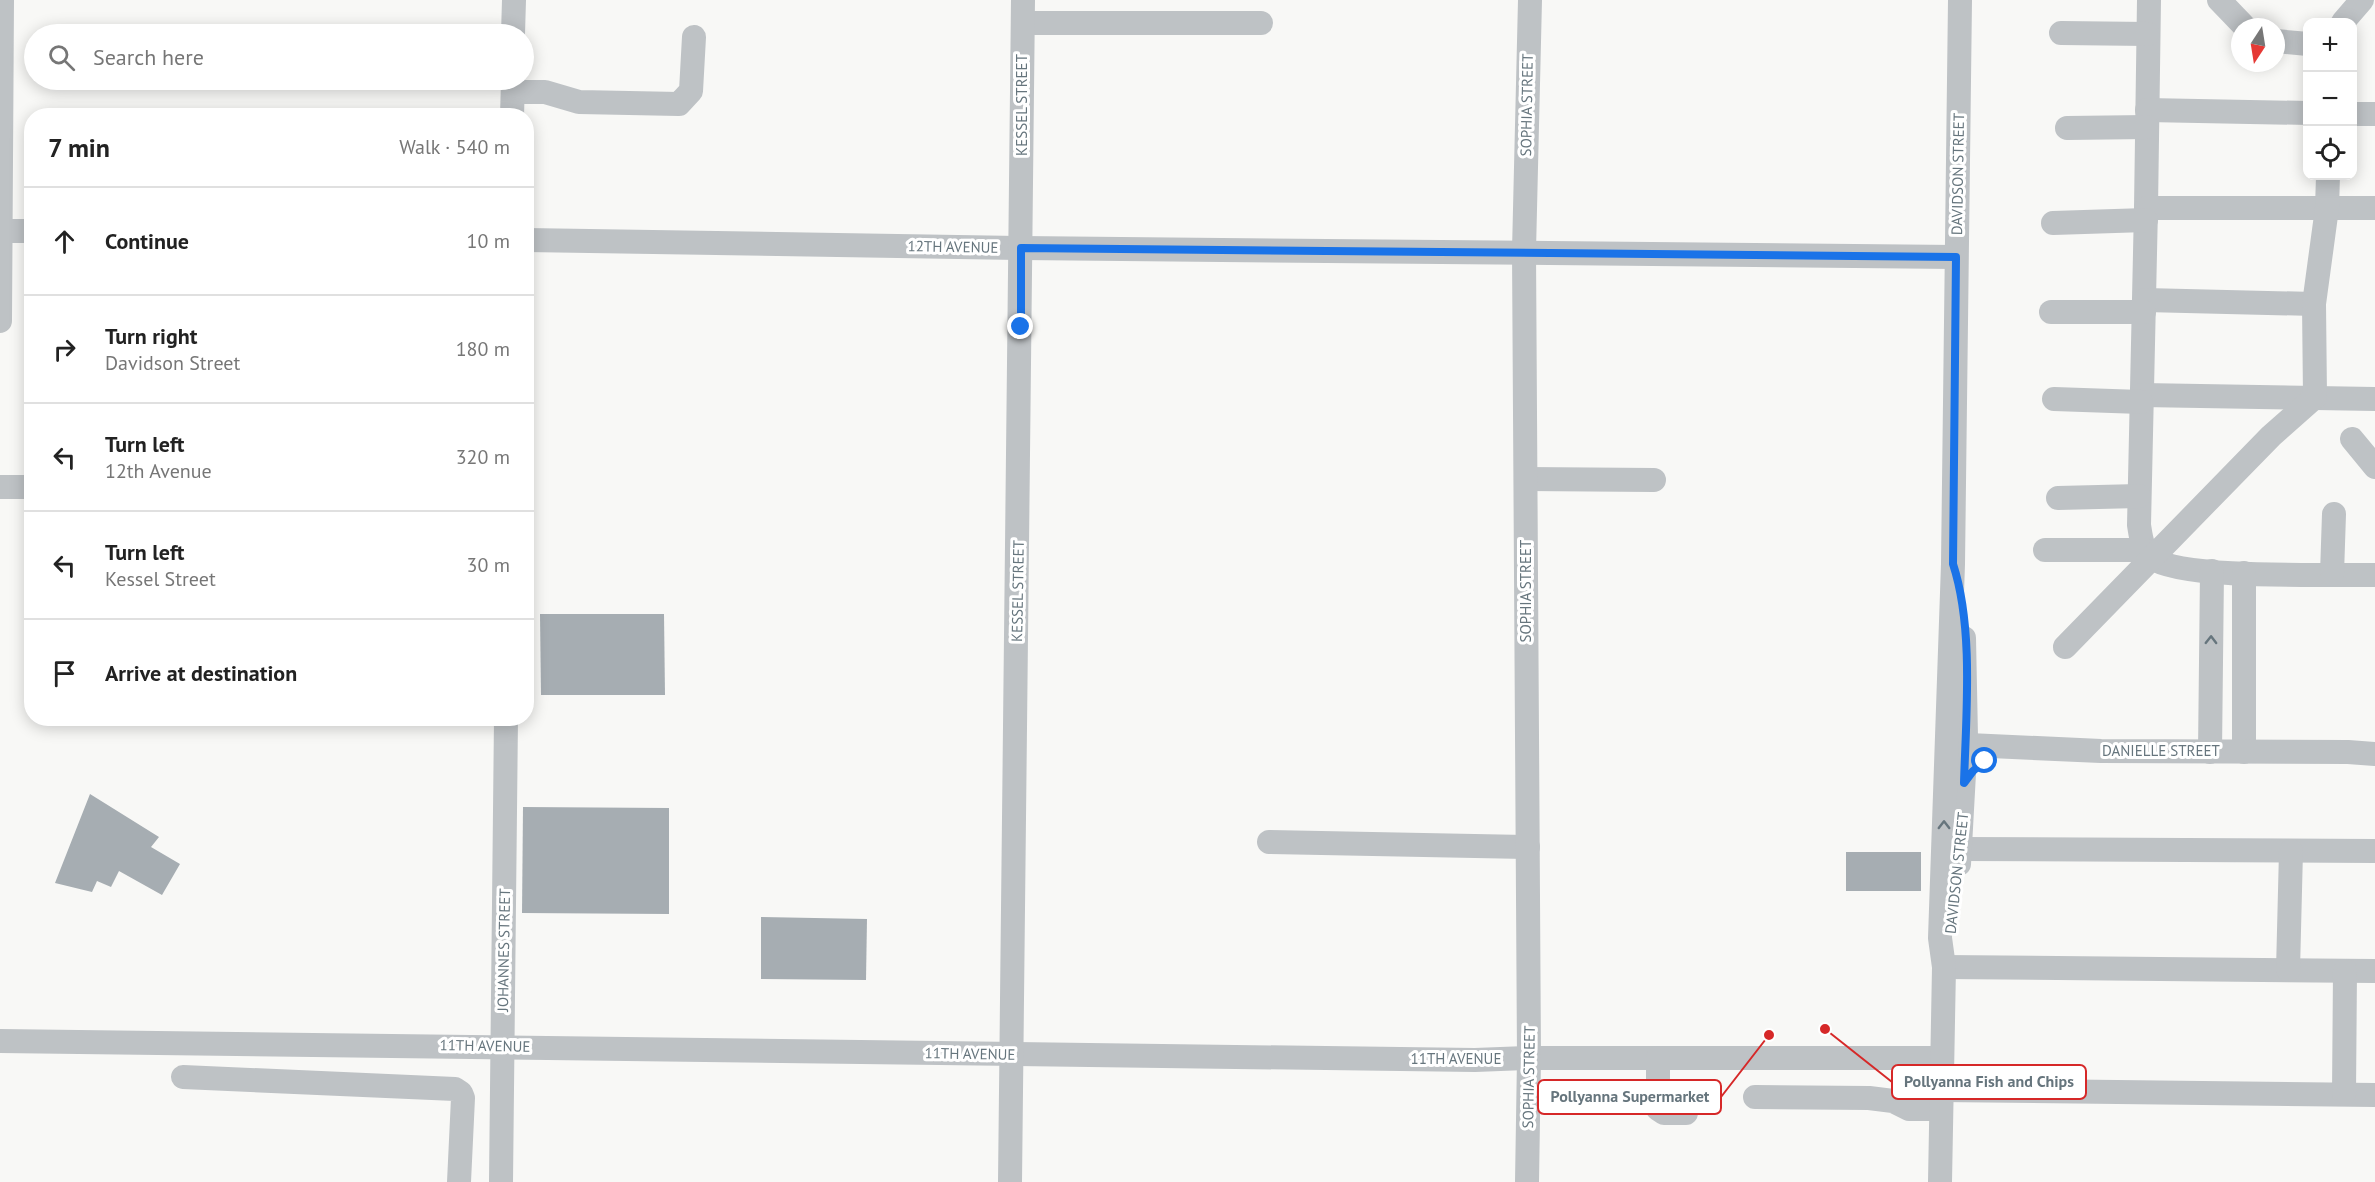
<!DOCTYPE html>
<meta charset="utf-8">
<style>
:root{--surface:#fff;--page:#f2f2f2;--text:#222;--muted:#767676;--line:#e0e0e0}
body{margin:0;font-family:"PT Sans",sans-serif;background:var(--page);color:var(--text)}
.controls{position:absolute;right:18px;top:18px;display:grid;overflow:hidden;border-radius:12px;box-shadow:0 3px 15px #0003}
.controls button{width:54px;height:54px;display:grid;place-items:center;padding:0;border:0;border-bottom:2px solid var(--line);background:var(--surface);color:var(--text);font:30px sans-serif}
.compass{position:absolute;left:2231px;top:18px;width:54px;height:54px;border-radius:50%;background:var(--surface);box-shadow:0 3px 15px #0003;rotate:192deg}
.stop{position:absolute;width:18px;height:18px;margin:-14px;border:4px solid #1a73e8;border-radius:50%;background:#fff}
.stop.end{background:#1a73e8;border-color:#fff;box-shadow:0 2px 6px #0008}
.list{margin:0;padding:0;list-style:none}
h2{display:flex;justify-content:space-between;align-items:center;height:78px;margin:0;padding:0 24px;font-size:26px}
h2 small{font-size:20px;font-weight:400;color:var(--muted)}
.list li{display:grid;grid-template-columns:39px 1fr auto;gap:18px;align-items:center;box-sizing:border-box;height:108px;padding:0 24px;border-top:2px solid var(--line)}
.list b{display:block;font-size:22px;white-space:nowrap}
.list p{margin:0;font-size:20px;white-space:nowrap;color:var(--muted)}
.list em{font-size:20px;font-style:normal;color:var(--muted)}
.icon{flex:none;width:33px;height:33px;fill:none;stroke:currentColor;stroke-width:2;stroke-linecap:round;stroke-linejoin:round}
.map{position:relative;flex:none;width:2375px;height:1182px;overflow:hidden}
.search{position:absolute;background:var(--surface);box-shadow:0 3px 15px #0003;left:24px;top:24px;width:510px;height:66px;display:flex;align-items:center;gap:15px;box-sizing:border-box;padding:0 21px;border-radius:33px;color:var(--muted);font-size:22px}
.panel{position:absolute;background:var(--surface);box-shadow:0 3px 15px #0003;left:24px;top:108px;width:510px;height:618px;border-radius:24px}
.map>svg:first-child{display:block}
</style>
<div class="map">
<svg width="2375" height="1182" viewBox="0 0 2375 1182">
<rect width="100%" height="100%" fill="#f8f8f6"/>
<g fill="#a6adb2">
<polygon points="540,614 664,614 665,695 541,695"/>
<polygon points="90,794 159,837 151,847 180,864 162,895 119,871 111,887 97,881 92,892 55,883"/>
<polygon points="523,807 669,808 669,914 522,913"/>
<rect x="1846" y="852" width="75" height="39"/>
<polygon points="761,917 867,919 866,980 761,979"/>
</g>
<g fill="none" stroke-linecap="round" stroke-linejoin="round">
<g stroke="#bec2c5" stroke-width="24">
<path d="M2149,0L2146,208L2139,525C2141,537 2142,550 2152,558C2181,580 2332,574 2375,575"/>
<polyline points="2219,0 2245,27"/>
<polyline points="2343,22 2362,0"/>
<polyline points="1023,23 1261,23"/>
<polyline points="2061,33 2148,34"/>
<polyline points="513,34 514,0"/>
<polyline points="2276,41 2308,44"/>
<polyline points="513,92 545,92 579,102 679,104 691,91 694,37"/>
<polyline points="2147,110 2308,113"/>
<polyline points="2352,114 2375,114"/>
<polyline points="512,116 513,80"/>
<polyline points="2067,128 2147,127"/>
<polyline points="2146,208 2375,208"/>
<polyline points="2053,223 2146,220"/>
<polyline points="0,231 32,231"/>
<polyline points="526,240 1021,248 1956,257"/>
<polyline points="2145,300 2314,304"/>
<polyline points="2051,312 2144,312"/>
<polyline points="0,321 2,0"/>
<polyline points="2142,395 2375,399"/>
<polyline points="2054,399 2141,402"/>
<polyline points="2352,439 2375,467"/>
<polyline points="1526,479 1654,480"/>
<polyline points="0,487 32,487"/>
<polyline points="2058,498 2139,496"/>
<polyline points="2045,550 2145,550"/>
<polyline points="2244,573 2244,752"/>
<polyline points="2332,574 2334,514"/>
<polyline points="2065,647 2271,436 2315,397 2314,304 2327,208 2328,176"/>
<polyline points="1947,744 2101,751 2348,752 2375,754"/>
<polyline points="2210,752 2212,571"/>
<polyline points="1269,842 1528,847"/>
<polyline points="1961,849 2375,851"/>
<polyline points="1959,864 1966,737 1964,638"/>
<polyline points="1944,967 2375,971"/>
<polyline points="2288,970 2291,851"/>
<polyline points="0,1041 1475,1060 1529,1058 1941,1058"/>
<polyline points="1658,1058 1658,1109 1664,1113 1686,1113"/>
<polyline points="183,1077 455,1089 461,1093 463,1098 459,1182"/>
<polyline points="1941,1090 2375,1095"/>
<polyline points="2344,1094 2345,971"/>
<polyline points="1755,1097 1869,1098 1893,1101 1909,1109 1940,1109"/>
<polyline points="501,1182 506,718"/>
<polyline points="1010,1182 1023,0"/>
<polyline points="1527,1182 1529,1058 1524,251 1530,0"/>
<polyline points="1940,1182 1944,967 1940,938 1953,564 1960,0"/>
</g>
</g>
<defs><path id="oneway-chevron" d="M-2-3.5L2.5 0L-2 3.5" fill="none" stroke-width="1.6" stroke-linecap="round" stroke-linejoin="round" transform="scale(1.5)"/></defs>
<g stroke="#66757d">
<use href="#oneway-chevron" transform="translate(2211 640) rotate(-89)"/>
<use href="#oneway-chevron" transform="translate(1944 825) rotate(-90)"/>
</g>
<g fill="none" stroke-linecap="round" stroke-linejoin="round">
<path stroke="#1a73e8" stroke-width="8" d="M1021,327V248L1956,257L1953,564C1974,628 1966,715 1964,783L1973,771L1985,761"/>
</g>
<g text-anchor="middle" stroke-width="6" stroke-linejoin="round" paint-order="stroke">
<g font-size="15" fill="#66757d" stroke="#fff">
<text transform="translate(1022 105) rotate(-90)" y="5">KESSEL STREET</text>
<text transform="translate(1527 105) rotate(-89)" y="5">SOPHIA STREET</text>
<text transform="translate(1958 174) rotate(-89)" y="5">DAVIDSON STREET</text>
<text transform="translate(953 247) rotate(1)" y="5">12TH AVENUE</text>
<text transform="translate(1018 591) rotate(-89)" y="5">KESSEL STREET</text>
<text transform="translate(1526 591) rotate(-90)" y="5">SOPHIA STREET</text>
<text x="2161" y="756">DANIELLE STREET</text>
<text transform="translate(1957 873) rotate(-84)" y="5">DAVIDSON STREET</text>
<text transform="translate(504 950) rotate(-89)" y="5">JOHANNES STREET</text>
<text transform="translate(485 1046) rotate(1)" y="5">11TH AVENUE</text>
<text transform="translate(970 1054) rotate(1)" y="5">11TH AVENUE</text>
<text x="1456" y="1064">11TH AVENUE</text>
<text transform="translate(1529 1077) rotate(-89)" y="5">SOPHIA STREET</text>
</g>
</g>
<path fill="none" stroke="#d62828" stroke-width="2" d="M1825 1029L1892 1082M1769 1035L1721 1097"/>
<g fill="#d62828" stroke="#fff" stroke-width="2">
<circle cx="1825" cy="1029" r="6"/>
<circle cx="1769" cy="1035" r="6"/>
</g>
<g fill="#fff" stroke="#d62828" stroke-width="2">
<rect x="1892" y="1065" width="194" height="34" rx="6"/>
<rect x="1538" y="1080" width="183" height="34" rx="6"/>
</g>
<g font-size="16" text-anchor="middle" font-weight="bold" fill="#66757d">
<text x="1989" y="1087">Pollyanna Fish and Chips</text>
<text x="1630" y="1102">Pollyanna Supermarket</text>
</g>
</svg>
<div class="controls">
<button>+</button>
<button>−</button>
<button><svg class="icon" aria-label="locate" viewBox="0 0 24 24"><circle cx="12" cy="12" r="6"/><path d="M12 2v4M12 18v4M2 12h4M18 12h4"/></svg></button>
</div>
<svg class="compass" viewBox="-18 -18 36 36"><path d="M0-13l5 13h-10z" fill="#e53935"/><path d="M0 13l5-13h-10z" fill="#767676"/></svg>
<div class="stop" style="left:1985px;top:761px"></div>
<div class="stop end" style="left:1021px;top:327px"></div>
<div class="search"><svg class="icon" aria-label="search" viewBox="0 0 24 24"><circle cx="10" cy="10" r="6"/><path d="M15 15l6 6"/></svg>Search here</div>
<section class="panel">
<h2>7 min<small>Walk · 540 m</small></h2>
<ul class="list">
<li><svg class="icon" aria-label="ahead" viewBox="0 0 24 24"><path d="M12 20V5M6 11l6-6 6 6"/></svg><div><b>Continue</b></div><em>10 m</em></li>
<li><svg class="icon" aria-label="right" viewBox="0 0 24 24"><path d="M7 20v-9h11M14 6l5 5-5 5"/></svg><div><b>Turn right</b><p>Davidson Street</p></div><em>180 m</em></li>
<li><svg class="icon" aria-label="left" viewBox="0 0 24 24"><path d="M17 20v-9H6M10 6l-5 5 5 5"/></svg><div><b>Turn left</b><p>12th Avenue</p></div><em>320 m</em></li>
<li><svg class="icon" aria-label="left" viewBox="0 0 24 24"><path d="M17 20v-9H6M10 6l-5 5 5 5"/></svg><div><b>Turn left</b><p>Kessel Street</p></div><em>30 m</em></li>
<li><svg class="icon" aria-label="arrive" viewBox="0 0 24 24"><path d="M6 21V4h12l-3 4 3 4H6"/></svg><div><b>Arrive at destination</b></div></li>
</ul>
</section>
</div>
